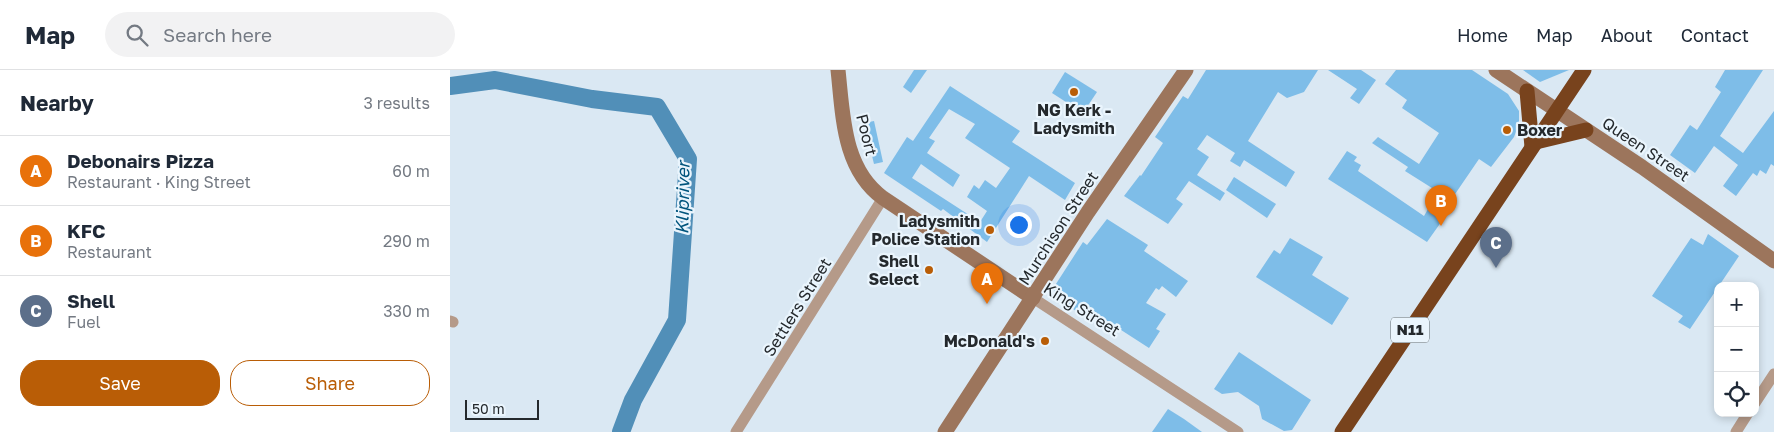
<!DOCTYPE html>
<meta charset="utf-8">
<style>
:root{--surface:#fff;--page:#f2f2f3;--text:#1f2937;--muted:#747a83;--line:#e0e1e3;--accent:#b95d06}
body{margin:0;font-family:"Golos Text",sans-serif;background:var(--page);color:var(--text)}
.controls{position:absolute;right:15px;bottom:15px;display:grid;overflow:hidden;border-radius:10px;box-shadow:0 2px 8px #0003}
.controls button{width:45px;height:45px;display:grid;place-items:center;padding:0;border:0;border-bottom:1px solid var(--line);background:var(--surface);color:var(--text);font:25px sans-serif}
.scale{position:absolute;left:15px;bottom:12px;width:74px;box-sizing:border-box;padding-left:5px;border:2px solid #24292d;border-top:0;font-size:14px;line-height:18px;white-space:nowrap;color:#24292d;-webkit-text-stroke:4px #eaf5fd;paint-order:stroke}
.you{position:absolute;left:568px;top:154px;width:18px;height:18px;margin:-12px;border:4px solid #fff;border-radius:50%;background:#1a73e8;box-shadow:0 0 0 8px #1a73e833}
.badge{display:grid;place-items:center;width:32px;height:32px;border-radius:50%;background:var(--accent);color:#fff;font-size:16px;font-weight:700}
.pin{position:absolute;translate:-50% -41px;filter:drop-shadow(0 1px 2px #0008)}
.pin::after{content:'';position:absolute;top:26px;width:18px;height:15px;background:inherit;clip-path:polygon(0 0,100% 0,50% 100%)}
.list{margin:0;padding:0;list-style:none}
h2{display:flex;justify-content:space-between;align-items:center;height:65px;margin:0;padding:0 20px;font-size:21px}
h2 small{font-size:16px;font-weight:400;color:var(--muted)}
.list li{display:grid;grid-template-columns:32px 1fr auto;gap:15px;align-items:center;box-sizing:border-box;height:70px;padding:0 20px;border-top:1px solid var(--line)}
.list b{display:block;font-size:19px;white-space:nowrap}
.list p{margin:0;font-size:16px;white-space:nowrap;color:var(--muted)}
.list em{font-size:16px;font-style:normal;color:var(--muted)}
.actions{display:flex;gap:10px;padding:15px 20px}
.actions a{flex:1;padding:11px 0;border:1px solid var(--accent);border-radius:20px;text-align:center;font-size:18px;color:var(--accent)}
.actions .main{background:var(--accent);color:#fff}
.icon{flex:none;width:28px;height:28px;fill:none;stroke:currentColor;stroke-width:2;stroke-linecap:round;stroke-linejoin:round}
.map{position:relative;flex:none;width:1324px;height:362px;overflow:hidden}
header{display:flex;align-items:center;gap:30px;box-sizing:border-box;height:70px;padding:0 25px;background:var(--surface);border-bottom:1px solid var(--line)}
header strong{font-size:24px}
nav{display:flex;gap:28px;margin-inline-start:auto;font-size:18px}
.search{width:350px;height:45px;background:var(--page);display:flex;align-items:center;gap:12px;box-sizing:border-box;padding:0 18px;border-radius:28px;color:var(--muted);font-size:19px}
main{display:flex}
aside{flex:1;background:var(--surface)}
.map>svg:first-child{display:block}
</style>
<header>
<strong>Map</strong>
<div class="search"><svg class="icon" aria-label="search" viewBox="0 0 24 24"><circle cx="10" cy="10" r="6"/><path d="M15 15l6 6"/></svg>Search here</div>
<nav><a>Home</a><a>Map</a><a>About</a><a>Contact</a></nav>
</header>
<main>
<aside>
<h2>Nearby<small>3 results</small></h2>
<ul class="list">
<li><span class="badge" style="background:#e8710a">A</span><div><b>Debonairs Pizza</b><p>Restaurant · King Street</p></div><em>60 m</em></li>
<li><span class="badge" style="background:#e8710a">B</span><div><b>KFC</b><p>Restaurant</p></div><em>290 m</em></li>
<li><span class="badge" style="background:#5c6f8a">C</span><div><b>Shell</b><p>Fuel</p></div><em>330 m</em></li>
</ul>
<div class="actions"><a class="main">Save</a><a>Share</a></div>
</aside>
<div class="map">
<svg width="1324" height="362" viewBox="0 0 1324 362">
<rect width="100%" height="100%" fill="#dae8f3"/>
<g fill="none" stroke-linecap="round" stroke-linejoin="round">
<polyline stroke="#518fb8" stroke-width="18" points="0,16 45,10 142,29 207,37 238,89 227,250 183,330 171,362"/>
</g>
<g fill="#7ebde8" fill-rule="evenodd">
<polygon points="464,0 477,0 461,23 453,17"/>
<polygon points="756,0 868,0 854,22 837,28 828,22 798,71 845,102 836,117 794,90 790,97 780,91 785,83 757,65 747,79 759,87 747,105 775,123 770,131 739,111 726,129 733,134 718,154 674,126 690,105 691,106 713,73 705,67 733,26 738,29"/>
<polygon points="878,0 911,0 926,10 909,34 900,28 907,19"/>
<polygon points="946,0 1022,0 1058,24 1069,41 1069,54 1064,67 1041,97 1029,89 1001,130 955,101 958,97 922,73 928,67 969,94 989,63 952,38 957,30 935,14"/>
<polygon points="1073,0 1119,0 1090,12"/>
<polygon points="1275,0 1313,0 1270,66 1293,83 1324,41 1324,96 1321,94 1316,104 1310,100 1307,106 1303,103 1286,126 1273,116 1288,95 1264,76 1245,103 1220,85 1240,55 1247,60 1271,22 1265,17"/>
<polygon points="615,2 647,22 633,43 602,23"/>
<path d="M500,16L570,61L562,72L625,113L615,130L579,106L537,172L493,139L491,141L434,103L457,67L463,71ZM499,39L525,54L515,68L560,98L546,118L535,110L529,119L524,115L517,127L537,141L530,152L462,108L471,94L503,117L510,105L477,83L485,71L479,68Z"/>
<polygon points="424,51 433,92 424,94 414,53"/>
<polygon points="897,81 907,87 904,91 911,95 908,101 974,146 978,139 985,145 987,142 994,148 977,172 878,109"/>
<polygon points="784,107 826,134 817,148 776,120"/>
<polygon points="657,149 698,175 694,181 738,211 726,227 712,216 709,220 706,218 696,233 716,244 706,259 710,261 699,278 637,238 632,245 605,227 604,217 633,172 637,175"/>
<polygon points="1258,164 1289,186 1240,259 1228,252 1233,246 1202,226 1241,168 1253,175"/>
<polygon points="840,168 873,187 862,205 899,228 882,255 806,207 824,180 830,184"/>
<polygon points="789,282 861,330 842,360 834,361 812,349 809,336 788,322 772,324 764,319"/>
<polygon points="718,339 734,349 752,362 702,362"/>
</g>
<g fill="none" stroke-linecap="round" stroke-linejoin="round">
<g stroke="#b59a89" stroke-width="11">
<polyline points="583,228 788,362"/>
<polyline points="0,251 3,252"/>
<polyline points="1305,333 1324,304"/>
<polyline points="286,362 433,128"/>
<polyline points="1286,362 1298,343"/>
</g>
<g stroke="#9c755c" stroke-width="15">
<path d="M388,0C393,46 393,99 433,128L583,228"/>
<polyline points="1046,0 1192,97 1324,191"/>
<polyline points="495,362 638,142 736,0"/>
</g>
<g stroke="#78431d" stroke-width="15">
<polyline points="1077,21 1082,77"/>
<polyline points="1086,72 1136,60"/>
<polyline points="892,362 1134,0"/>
</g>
</g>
<g fill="#b95d06" stroke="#eaf5fd" stroke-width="2">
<circle cx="624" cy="22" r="5"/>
<circle cx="1057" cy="60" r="5"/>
<circle cx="540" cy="160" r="5"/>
<circle cx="479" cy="200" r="5"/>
<circle cx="595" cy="271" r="5"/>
</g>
<g text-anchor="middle" stroke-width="4.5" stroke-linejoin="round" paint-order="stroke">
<rect fill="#eaf5fd" stroke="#5f666b" stroke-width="1" x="941" y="247.5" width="38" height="25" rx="4"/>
<g font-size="15" font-weight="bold" fill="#24292d">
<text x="960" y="265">N11</text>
</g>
<g font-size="16" font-weight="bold" fill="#24292d" stroke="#eaf5fd" text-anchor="end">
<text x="624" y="46" text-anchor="middle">NG Kerk -<tspan x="624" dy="18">Ladysmith</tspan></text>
<text x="1067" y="66" text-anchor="start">Boxer</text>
<text x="530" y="157">Ladysmith<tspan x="530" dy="18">Police Station</tspan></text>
<text x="469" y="197">Shell<tspan x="469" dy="18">Select</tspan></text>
<text x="585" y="277">McDonald's</text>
</g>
<g font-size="16" fill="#24292d" stroke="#eaf5fd">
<text transform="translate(417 65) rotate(76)" y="6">Poort</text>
<text transform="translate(1196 79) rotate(34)" y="6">Queen Street</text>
<text transform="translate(608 158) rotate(-57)" y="6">Murchison Street</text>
<text transform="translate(347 237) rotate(-58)" y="6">Settlers Street</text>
<text transform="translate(632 239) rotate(32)" y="6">King Street</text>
</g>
<g font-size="18" font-style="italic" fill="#00547c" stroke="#eaf5fd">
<text transform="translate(233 128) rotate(-89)" y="6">Klipriver</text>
</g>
</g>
</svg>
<div class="controls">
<button>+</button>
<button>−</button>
<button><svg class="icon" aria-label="locate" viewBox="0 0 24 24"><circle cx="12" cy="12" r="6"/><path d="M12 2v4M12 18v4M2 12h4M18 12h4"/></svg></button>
</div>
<div class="scale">50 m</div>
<div class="you"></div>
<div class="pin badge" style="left:537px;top:234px;background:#e8710a">A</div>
<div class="pin badge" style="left:991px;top:156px;background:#e8710a">B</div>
<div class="pin badge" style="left:1046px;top:198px;background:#5c6f8a">C</div>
</div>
</main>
